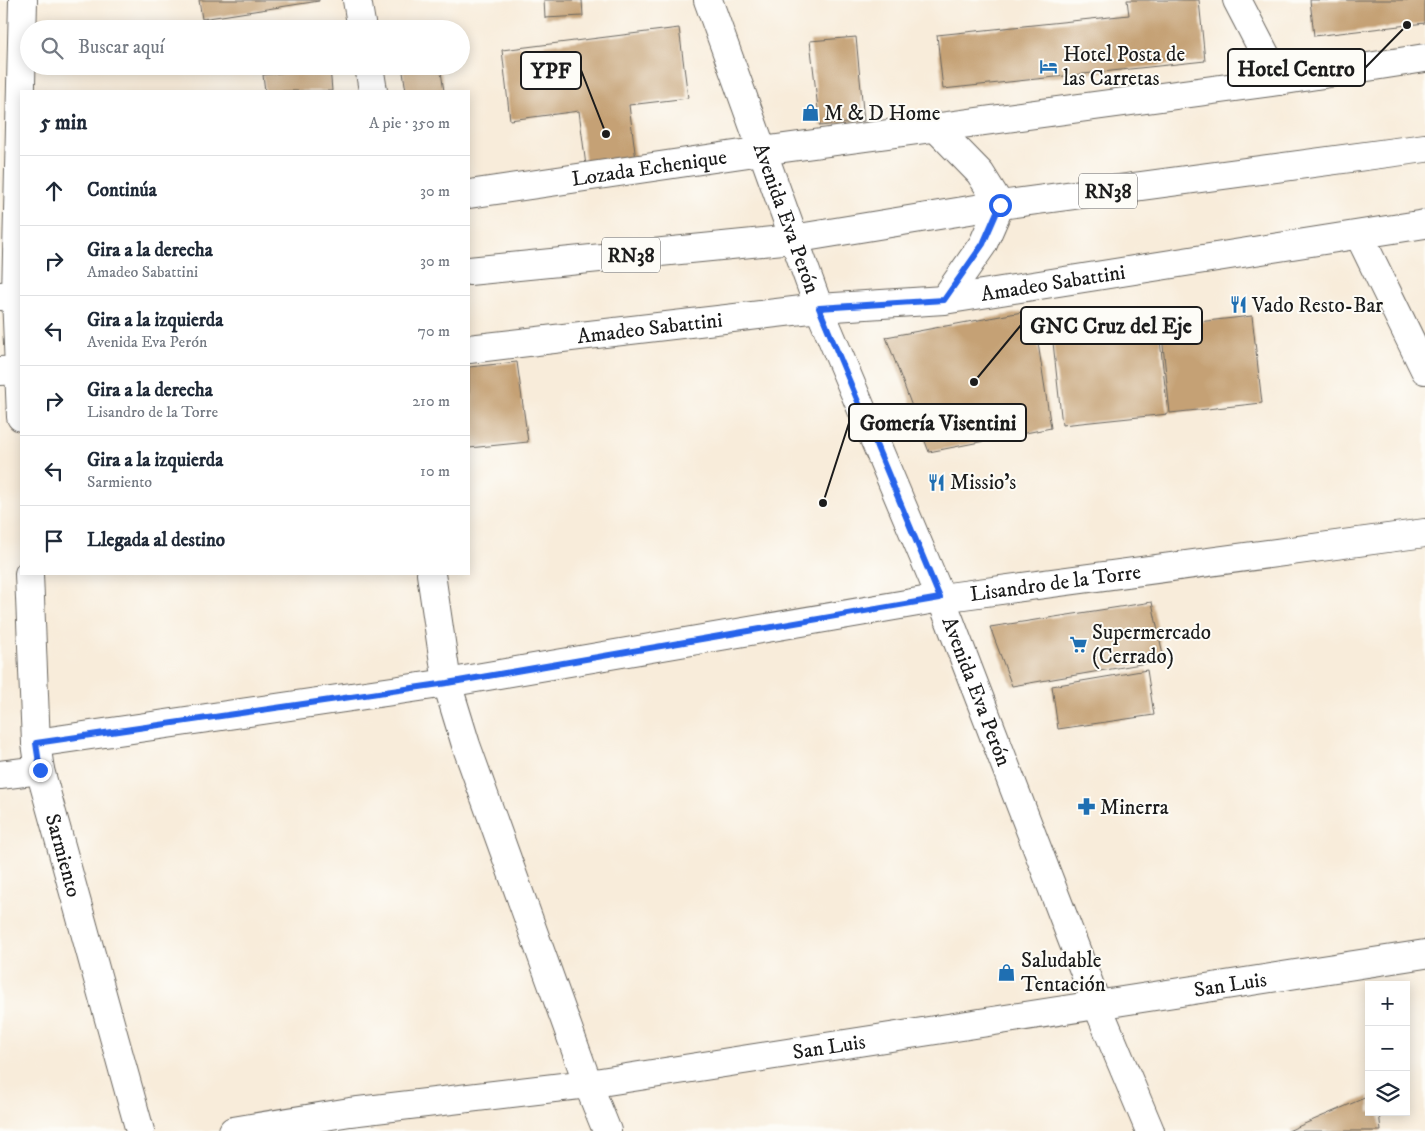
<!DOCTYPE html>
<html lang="es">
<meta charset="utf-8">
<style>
:root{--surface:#fff;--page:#f2f2f3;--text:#1f2937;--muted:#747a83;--line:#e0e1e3}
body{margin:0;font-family:"IM FELL DW Pica",serif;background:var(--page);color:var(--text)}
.controls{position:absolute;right:15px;bottom:15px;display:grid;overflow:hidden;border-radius:0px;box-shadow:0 2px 12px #0003}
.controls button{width:45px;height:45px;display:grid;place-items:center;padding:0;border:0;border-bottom:1px solid var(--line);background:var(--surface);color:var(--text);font:25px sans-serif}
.stop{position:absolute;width:15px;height:15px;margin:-11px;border:4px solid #2563eb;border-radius:50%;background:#fff}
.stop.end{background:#2563eb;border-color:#fff;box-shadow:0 1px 5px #0008}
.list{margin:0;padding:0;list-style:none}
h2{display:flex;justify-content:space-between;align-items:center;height:65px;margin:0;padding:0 20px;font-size:21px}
h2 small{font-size:16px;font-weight:400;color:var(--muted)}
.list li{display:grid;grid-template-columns:32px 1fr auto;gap:15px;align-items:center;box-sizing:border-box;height:70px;padding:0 20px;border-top:1px solid var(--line)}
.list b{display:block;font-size:19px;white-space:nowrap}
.list p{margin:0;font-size:16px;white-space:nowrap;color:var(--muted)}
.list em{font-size:16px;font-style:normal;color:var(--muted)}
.icon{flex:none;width:28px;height:28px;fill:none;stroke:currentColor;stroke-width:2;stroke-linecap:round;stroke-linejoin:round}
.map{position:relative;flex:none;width:1425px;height:1131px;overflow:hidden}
.search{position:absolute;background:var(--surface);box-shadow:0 2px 12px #0003;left:20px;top:20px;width:450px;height:55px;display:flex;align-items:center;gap:12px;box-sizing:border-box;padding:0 18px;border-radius:28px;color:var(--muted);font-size:19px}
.panel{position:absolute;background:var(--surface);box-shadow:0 2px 12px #0003;left:20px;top:90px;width:450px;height:485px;border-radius:0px}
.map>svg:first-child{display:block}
</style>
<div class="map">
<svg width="1425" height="1131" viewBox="0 0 1425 1131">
<rect width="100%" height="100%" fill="#fdfcf7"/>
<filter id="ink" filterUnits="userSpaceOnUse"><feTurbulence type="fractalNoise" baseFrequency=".02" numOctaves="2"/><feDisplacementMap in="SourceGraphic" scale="10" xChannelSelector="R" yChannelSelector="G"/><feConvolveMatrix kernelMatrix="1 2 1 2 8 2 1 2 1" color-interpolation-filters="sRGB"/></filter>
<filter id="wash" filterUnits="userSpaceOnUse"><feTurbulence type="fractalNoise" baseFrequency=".0096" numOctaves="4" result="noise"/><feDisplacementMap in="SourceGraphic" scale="20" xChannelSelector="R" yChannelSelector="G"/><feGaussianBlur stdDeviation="1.12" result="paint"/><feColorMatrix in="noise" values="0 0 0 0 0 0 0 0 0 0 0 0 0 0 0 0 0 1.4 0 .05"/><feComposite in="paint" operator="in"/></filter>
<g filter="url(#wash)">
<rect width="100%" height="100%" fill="#f8ecda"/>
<g id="blocks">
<g fill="#c5a174">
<polygon points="199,0 319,0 319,1 202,19"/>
<polygon points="544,0 582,0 583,16 545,18"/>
<polygon points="1127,0 1199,0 1205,61 943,89 937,35 1129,15"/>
<polygon points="1310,0 1425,0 1425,23 1314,36"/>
<polygon points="679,28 688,98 629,105 636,160 586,166 579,111 510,120 502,50"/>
<polygon points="856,37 864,121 820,126 810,41"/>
<polygon points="402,66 440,66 444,91 406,91"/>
<polygon points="330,67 332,91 265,91 263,75"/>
<polygon points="1033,310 1051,428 929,452 886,337"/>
<polygon points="1157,312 1168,414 1062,425 1051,324"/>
<polygon points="1252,316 1262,403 1170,413 1161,326"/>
<polygon points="517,362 528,442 469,448 469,367"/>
<polygon points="1152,602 1164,660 1012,686 990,627"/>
<polygon points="1147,670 1154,715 1058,729 1052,686"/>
<polygon points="1369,1096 1369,1112 1379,1112 1381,1131 1288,1131"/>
</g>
</g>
</g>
<g filter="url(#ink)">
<use href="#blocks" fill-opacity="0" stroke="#69655e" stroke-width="1"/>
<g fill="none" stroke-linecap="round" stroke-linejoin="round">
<defs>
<g id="street">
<polyline points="357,0 362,29"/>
<polyline points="1237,0 1279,81"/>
<polyline points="369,66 373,91"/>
<polyline points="936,128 980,173 1000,205 983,244 944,300"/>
<path id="s1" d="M469,194L762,151L1279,81L1425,58"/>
<polyline points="1359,235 1425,370"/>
<path id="s2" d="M469,349L819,308L944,300L1425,224"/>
<polyline points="0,371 21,370"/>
<polyline points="431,574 447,683 466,745 588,1084 607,1131"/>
<path id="s3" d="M36,743L447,683L941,598L1425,533"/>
<polyline points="0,775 40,770"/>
<path id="s4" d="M233,1131L350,1112L588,1084L1425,954"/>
</g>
<g id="secondary">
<path id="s5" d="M708,0L819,308L941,598L1098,1007L1150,1131"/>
<polyline points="21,417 16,296 23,0"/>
<path id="s6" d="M29,574L36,743L40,770L140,1131"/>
</g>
<g id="highway">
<polyline points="469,271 793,239 1000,205 1425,148"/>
<polyline points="0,296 21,295"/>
</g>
</defs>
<use href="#street" stroke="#69655e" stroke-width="30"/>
<use href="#secondary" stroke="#69655e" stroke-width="30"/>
<use href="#highway" stroke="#69655e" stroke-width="30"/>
<use href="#street" stroke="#fff" stroke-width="28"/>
<use href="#secondary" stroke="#fff" stroke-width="28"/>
<use href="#highway" stroke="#fff" stroke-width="28"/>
</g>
</g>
<g fill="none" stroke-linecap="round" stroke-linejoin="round" filter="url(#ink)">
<polyline stroke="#2563eb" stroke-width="6" points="40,770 36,743 447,683 940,598 819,308 944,300 983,244 1000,205"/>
</g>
<defs>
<symbol id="hotel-bare" viewBox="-9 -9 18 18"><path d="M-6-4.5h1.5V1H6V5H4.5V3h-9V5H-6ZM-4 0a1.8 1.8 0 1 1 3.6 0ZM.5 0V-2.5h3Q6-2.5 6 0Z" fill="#1f6fb2" stroke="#fdfcf7" stroke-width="2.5" paint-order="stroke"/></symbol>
<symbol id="shop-bare" viewBox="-9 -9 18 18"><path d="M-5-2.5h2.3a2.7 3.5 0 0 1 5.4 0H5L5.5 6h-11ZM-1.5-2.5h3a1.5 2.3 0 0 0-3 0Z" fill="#1f6fb2" stroke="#fdfcf7" stroke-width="2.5" paint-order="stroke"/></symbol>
<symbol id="restaurant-bare" viewBox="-9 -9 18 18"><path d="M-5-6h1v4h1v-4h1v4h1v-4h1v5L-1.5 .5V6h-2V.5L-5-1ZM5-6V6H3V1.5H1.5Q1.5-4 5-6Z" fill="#1f6fb2" stroke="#fdfcf7" stroke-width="2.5" paint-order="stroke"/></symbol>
<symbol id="supermarket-bare" viewBox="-9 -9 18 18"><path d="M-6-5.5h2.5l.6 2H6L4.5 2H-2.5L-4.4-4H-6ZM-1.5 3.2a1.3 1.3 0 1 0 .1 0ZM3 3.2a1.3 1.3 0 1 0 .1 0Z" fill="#1f6fb2" stroke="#fdfcf7" stroke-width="2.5" paint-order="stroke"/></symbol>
<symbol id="pharmacy-bare" viewBox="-9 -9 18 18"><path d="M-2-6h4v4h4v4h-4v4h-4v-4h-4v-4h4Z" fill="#1f6fb2" stroke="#fdfcf7" stroke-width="2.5" paint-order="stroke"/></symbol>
</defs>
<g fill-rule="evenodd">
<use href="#hotel-bare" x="1036" y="54" width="25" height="25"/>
<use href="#shop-bare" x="798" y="100" width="25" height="25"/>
<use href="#restaurant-bare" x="1226" y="292" width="25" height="25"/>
<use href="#restaurant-bare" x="924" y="470" width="25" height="25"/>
<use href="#supermarket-bare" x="1066" y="632" width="25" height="25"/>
<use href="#pharmacy-bare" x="1074" y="794" width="25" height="25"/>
<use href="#shop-bare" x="994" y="960" width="25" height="25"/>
</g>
<g text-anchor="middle" stroke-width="4" stroke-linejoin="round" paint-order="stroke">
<g fill="#fdfcf7" stroke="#605f5e" stroke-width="1">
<rect x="1079" y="173.5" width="58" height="35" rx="4"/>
<rect x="602" y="237.5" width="58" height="35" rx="4"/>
</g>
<g font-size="20" font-weight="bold" fill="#1c1c1c">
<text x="1108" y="198">RN38</text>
<text x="631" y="262">RN38</text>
</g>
<g font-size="21" fill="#1c1c1c" stroke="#fdfcf7" text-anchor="start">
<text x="1063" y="61">Hotel Posta de<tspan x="1063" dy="24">las Carretas</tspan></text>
<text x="824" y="120">M &amp; D Home</text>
<text x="1252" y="312">Vado Resto-Bar</text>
<text x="950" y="489">Missio's</text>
<text x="1092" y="639">Supermercado<tspan x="1092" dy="24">(Cerrado)</tspan></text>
<text x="1100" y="814">Minerra</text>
<text x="1021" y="967">Saludable<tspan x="1021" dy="24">Tentación</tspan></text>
</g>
<g font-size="21" fill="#1c1c1c" stroke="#fdfcf7">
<text dy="7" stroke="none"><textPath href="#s1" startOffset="182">Lozada Echenique</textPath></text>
<text dy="7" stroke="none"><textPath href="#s5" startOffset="232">Avenida Eva Perón</textPath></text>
<text dy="7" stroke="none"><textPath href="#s2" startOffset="588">Amadeo Sabattini</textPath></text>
<text dy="7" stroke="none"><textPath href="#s2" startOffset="182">Amadeo Sabattini</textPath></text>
<text dy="7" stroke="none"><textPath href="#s3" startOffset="1032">Lisandro de la Torre</textPath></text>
<text dy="7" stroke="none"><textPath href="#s5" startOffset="742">Avenida Eva Perón</textPath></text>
<text dy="7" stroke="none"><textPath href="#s6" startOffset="285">Sarmiento</textPath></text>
<text dy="7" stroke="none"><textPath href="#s4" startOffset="1008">San Luis</textPath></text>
<text dy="7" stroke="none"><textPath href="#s4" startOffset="602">San Luis</textPath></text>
</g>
</g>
<path fill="none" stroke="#1c1c1c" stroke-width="2" d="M1407 25L1365 68M606 134L581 70M974 382L1021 325M823 503L849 423"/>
<g fill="#1c1c1c" stroke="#fdfcf7" stroke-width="2">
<circle cx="1407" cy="25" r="5"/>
<circle cx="606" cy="134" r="5"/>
<circle cx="974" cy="382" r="5"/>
<circle cx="823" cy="503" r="5"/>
</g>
<g fill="#fdfcf7" stroke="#1c1c1c" stroke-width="2">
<rect x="1228" y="49" width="137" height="37" rx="5"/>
<rect x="521" y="52" width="60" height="37" rx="5"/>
<rect x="1021" y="307" width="181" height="37" rx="5"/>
<rect x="849" y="404" width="177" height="37" rx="5"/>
</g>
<g font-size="22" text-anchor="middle" font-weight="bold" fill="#1c1c1c">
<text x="1296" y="76">Hotel Centro</text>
<text x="551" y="78">YPF</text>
<text x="1111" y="333">GNC Cruz del Eje</text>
<text x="938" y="430">Gomería Visentini</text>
</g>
</svg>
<div class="controls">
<button>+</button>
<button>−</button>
<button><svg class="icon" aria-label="layers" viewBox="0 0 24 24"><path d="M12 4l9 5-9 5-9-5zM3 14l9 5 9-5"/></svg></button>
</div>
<div class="stop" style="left:1000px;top:205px"></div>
<div class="stop end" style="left:40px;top:770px"></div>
<div class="search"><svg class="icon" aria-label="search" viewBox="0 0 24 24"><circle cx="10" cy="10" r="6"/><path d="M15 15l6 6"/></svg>Buscar aquí</div>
<section class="panel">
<h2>5 min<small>A pie · 350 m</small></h2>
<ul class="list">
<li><svg class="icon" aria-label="ahead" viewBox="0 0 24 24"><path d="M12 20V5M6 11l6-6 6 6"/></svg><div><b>Continúa</b></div><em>30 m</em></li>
<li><svg class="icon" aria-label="right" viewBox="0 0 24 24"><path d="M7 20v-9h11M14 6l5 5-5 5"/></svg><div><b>Gira a la derecha</b><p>Amadeo Sabattini</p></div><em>30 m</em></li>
<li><svg class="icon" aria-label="left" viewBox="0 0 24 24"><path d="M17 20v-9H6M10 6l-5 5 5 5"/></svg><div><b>Gira a la izquierda</b><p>Avenida Eva Perón</p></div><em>70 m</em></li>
<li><svg class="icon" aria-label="right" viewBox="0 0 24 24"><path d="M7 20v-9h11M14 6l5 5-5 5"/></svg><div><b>Gira a la derecha</b><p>Lisandro de la Torre</p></div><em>210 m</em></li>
<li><svg class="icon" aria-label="left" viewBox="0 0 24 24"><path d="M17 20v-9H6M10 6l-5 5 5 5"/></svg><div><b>Gira a la izquierda</b><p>Sarmiento</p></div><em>10 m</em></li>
<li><svg class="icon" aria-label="arrive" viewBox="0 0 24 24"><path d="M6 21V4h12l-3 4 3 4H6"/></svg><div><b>Llegada al destino</b></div></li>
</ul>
</section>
</div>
